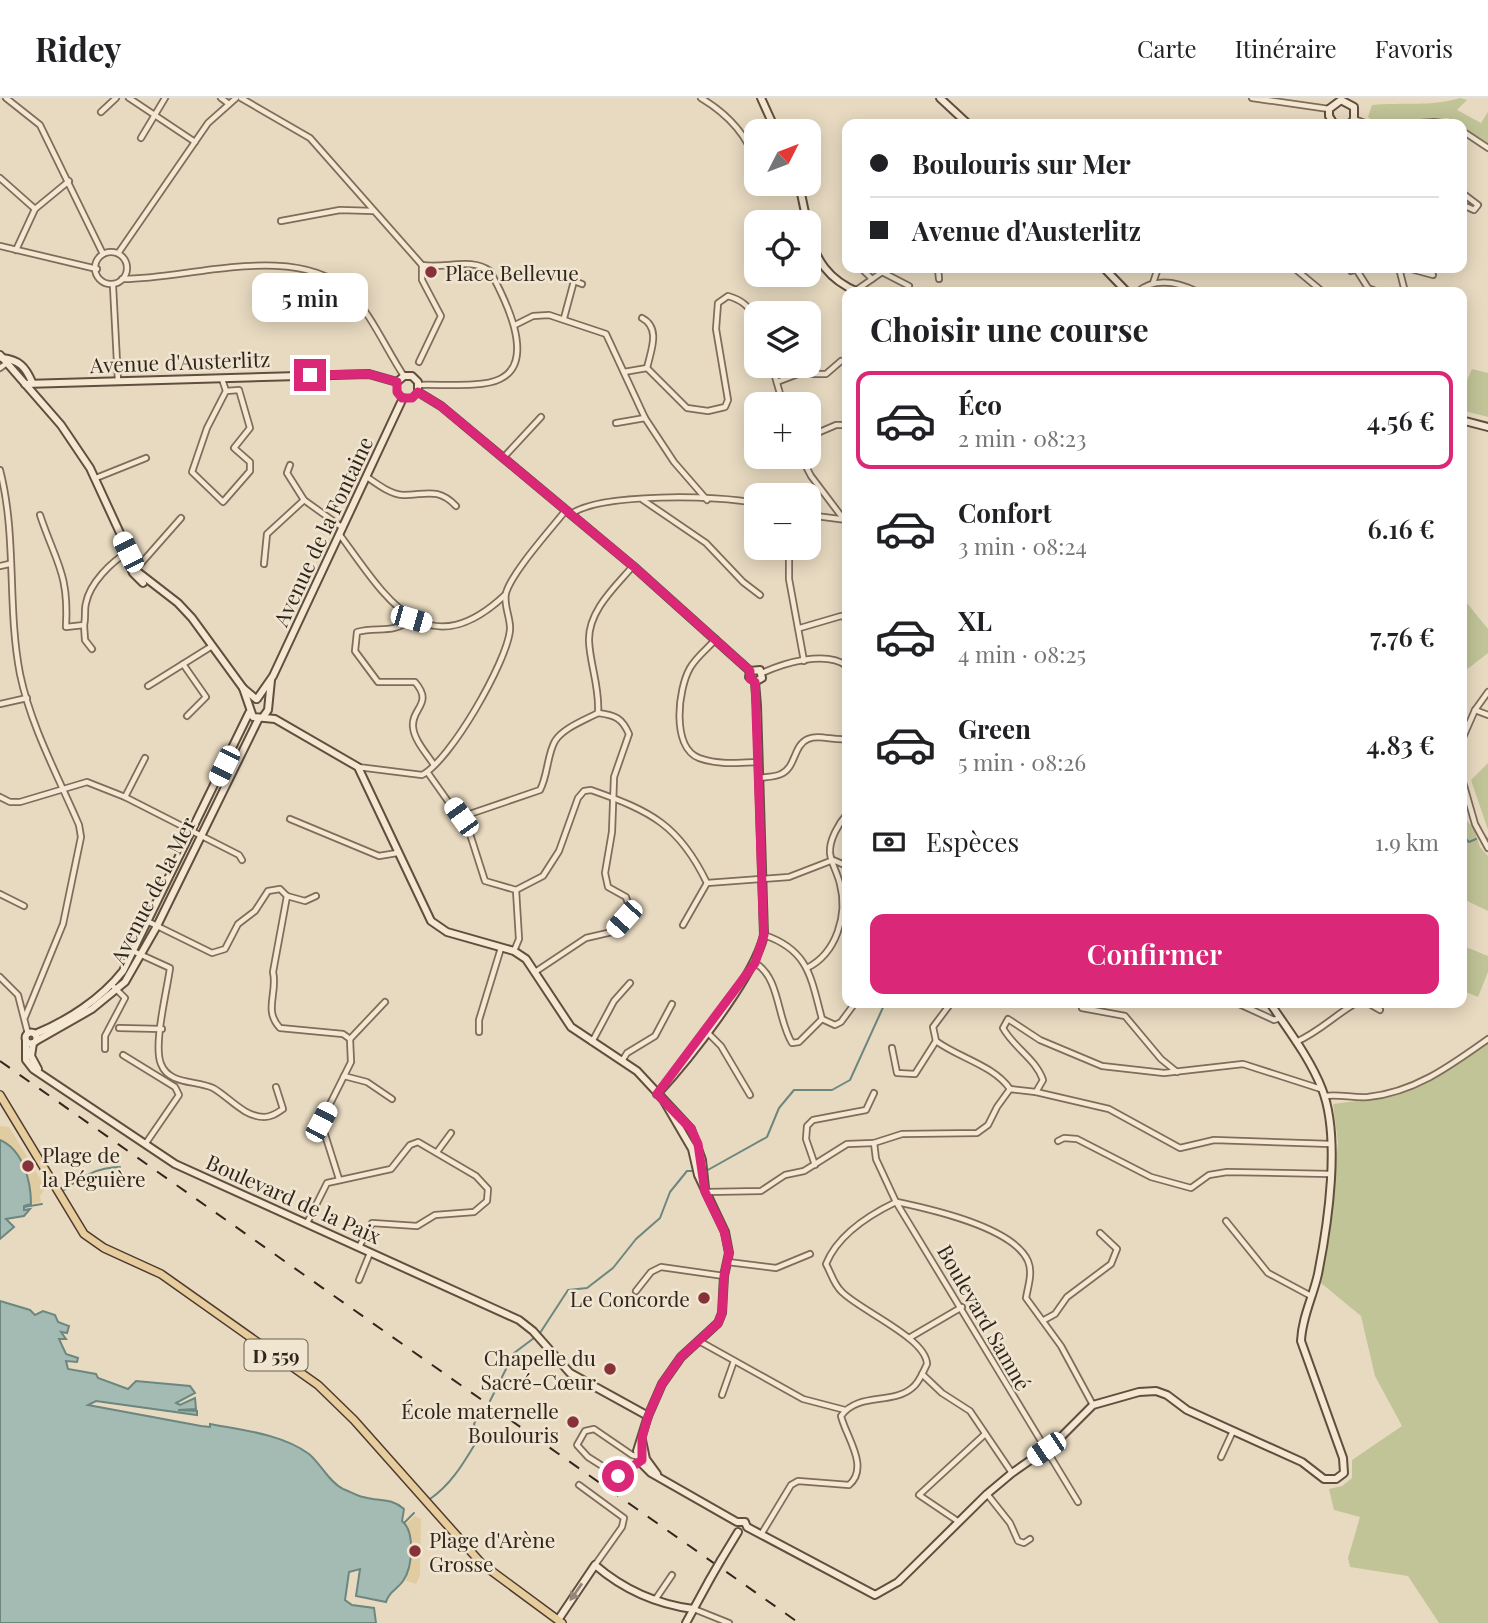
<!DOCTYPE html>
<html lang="fr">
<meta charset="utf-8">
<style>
body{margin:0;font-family:"Playfair Display",serif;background:#f2f2f2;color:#202124;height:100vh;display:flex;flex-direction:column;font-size:26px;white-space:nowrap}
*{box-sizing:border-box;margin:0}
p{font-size:23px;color:#757577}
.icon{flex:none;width:38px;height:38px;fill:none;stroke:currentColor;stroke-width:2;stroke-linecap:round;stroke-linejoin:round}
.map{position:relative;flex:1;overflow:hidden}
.side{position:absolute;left:842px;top:189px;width:625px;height:721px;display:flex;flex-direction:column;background:#fff;border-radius:14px;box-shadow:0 4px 18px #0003}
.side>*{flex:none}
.top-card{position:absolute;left:842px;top:21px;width:625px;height:154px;border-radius:14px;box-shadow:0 4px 18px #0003;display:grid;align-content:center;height:154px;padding:0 28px;background:#fff}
.needle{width:46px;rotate:48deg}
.buttons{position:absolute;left:744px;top:21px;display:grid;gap:14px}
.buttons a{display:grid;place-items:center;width:77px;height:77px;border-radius:14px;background:#fff;box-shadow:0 4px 18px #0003;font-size:35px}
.end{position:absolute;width:32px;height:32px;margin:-16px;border:9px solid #db2777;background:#fff;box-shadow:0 0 0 4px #fff}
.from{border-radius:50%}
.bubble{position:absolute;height:49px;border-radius:14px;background:#fff;box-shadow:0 4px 18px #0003;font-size:23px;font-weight:600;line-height:49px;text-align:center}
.car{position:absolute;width:21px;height:42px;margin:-21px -10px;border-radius:9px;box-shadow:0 0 5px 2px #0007;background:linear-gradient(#fff 24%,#345 0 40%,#fff 0 76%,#345 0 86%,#fff 0)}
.top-card b{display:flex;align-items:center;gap:24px;height:66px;font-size:26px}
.top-card b+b{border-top:2px solid #e0e0e0}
.top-card i{width:18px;height:18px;background:#202124}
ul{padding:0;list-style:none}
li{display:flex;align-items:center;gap:21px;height:98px;margin:0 14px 10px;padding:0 14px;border:4px solid transparent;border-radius:14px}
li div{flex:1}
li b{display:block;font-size:26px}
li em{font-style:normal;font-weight:600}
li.on{border-color:#db2777}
li>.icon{width:63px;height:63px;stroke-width:1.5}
h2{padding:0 28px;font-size:32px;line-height:84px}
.pay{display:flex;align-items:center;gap:18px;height:77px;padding:0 28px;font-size:26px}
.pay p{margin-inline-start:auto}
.button{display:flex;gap:14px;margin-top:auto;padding:14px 28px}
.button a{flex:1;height:80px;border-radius:14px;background:#db2777;color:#fff;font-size:28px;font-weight:600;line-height:80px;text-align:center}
header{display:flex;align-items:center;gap:42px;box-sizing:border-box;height:98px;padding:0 35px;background:#fff;border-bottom:2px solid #e0e0e0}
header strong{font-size:33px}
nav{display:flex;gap:38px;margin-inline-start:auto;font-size:24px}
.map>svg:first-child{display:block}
.green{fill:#c1c497}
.sand{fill:#e1cca1}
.water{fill:#a3bbb3;stroke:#6c877f;stroke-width:2}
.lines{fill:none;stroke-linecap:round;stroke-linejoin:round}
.stream{stroke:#6c877f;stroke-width:2}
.street-casing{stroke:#7f6c5b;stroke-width:8}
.secondary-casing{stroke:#614e3e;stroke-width:10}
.primary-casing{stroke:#4d3b2f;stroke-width:10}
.street{stroke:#f4e8d3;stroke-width:4.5}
.secondary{stroke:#f4e8d3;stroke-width:6}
.primary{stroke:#e7cc9d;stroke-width:7}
.rail{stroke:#31261d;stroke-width:2;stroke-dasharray:12 12;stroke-linecap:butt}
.secondary-bridge-casing{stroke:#614e3e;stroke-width:10;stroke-linecap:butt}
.secondary-bridge{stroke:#f4e8d3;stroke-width:6}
.oneway{fill:#928778}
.route{stroke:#db2777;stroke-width:9}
.poi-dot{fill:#873238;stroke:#f0e5d0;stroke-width:2.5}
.labels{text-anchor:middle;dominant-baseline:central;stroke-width:5;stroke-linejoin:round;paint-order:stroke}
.shield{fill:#f0e5d0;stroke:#6a5f53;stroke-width:2}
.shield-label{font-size:19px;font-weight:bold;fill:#31261d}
.poi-label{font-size:21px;fill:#31261d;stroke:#f0e5d0;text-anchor:start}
.street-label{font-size:21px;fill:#31261d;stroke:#f0e5d0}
</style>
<header>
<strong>Ridey</strong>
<nav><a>Carte</a><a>Itinéraire</a><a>Favoris</a></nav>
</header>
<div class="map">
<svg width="1488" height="1525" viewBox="0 0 1488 1525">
<rect width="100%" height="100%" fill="#e8dac1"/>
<g class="green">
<path d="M1460,0L1467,2L1457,12L1481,25L1488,14V46L1448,20L1375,25L1368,19L1372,7C1404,4 1430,9 1460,0Z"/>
<polygon points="1472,271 1488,275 1488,319 1461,312 1461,296"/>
<polygon points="1462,499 1488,531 1488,555 1461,576"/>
<polygon points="1488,665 1488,732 1471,682"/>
<polygon points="1461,716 1474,731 1480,749 1488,758 1488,813 1461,800"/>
<polygon points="1461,847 1488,858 1488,874 1478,899 1461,892"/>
<path d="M1488,944V1525H1439L1408,1478L1350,1469L1348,1460L1360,1419L1334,1412L1329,1391L1342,1388L1352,1380V1362L1402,1328L1375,1278L1361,1218L1321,1185L1338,1045L1333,1006C1407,997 1428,989 1488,944Z"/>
</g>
<g class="sand">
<path d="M0,1028L9,1029L46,1090L40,1098L41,1104L31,1106C31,1083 23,1052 0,1042Z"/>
<polygon points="415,1418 421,1421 420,1478 416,1486 404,1482 411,1450 406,1426"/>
</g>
<g class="water">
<path d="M0,1042C23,1052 31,1083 31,1106L24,1108V1112L30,1111L24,1118L6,1121L14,1129L0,1141Z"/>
<path d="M0,1203L30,1212L35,1217L43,1213L55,1217L58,1224L69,1228L67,1235L61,1234L66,1241H59L66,1256L78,1260L77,1264L66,1263L68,1271L96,1276L98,1280L128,1291L136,1283L190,1288L195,1295L176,1305L180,1307L195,1300L196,1311L178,1312L197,1313V1317L96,1303L88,1307L201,1328L210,1329V1326C242,1332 282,1336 309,1356C321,1366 329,1384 343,1391C349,1393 357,1398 363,1399C380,1404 390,1399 404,1411L402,1423C415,1433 413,1469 403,1483C397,1492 389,1493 386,1504L356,1498L360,1471L349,1474L345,1502L352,1507L374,1510L376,1525H0Z"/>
</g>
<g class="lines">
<g class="stream">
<polyline points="1461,736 1469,744 1476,741"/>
<polyline points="1484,737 1488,742"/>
<polyline points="706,1073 767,1039 779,1010 794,992 832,992 850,982 885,905"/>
<path d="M64,1092C82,1079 97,1069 120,1069"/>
<polyline points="24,1109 42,1106"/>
<polyline points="540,1235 568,1192 587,1190 613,1170 636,1141 660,1120 670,1094 687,1073 693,1073"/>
<polyline points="490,1303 514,1255 534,1240"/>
<path d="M430,1401C452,1386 464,1364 478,1341L474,1326L477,1320"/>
<polyline points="404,1425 414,1415"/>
</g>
<defs>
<g id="street">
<polyline points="6,0 40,27 103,156"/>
<polyline points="129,0 195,44"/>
<polyline points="221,0 229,6"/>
<path d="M241,0L310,40L422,167C445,171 471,159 490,173C503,197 538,263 500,281C483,290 439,286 419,287"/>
<path d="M701,0C726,15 747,36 756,65"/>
<polyline points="1252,0 1329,11"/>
<polyline points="101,14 116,0"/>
<polyline points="1354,21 1368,26"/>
<polyline points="1406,26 1434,24 1452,26"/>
<polyline points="1461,32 1488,50"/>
<polyline points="141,40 165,0"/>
<polyline points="0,80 35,111"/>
<polyline points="1461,94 1478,107 1474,112 1461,106"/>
<polyline points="281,123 340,112 373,113"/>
<polyline points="0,148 97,171"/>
<polyline points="16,152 35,111 69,83"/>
<polyline points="119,154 208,25 236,0"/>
<circle cx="111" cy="170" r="16"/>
<polyline points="861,170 872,181"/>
<polyline points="938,170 939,181"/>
<polyline points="1294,170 1323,194"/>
<polyline points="1399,170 1405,194"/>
<polyline points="1407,170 1433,177"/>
<polyline points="1351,173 1356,171 1368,190 1378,194"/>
<polyline points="882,174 909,188"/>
<polyline points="558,177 582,186"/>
<path d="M122,181C186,182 295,143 348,193C371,215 386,251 404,278"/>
<polyline points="1153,185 1158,170"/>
<polyline points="113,188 118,283"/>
<polyline points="855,193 888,170"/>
<path d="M1137,194C1155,179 1178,184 1198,194"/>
<polyline points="288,202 332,183"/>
<polyline points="564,220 574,183"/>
<path d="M642,220C661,230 651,252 647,270"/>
<polyline points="515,227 533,218 549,217 606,236 645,320 674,364 707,402"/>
<polyline points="419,264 441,218 422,182 422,167"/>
<polyline points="772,268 783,306"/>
<polyline points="0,270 7,265"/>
<path d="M624,274L647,270L687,310L708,313L725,309L728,302L716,231L718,205L728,198C742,202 748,208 756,220"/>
<polyline points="222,281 226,293 207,330 192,374 223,404 250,373 250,364 234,350 250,330 239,292 226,293"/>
<polyline points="777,284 798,276 826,276 841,263"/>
<polyline points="616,325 645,320"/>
<polyline points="808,339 836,327 847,327"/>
<polyline points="801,359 811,378 842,419"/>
<polyline points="503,360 541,319"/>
<polyline points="290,367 287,375 304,402 343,430"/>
<path d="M0,372C17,438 7,509 20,576C31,629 58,678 79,727L81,739L63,826L25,919"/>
<path d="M367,379C377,386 390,396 403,397C426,397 438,389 456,408"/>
<polyline points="96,380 146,360"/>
<polyline points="643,402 706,445 743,484 760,497"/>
<path d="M571,416C600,395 719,397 756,405"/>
<path d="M40,417C56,465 69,475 66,529L84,527C86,519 84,512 86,505C90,485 111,464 128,454"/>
<polyline points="808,417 847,422"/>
<path d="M340,437C386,500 426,571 505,497"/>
<polyline points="789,450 789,481 804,563"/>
<polyline points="264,466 267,436 304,402"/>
<polyline points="0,468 9,466"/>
<polyline points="137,470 181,420"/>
<path d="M411,521C393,537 377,528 357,534L355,553L378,584H415C434,606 411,610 413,629C414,642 427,656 434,667"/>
<polyline points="84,527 85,542 92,551"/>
<polyline points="800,530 841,518 847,520"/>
<path d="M716,541C708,550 696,559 690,570C678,591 671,649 699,660C718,667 739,665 759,664"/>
<polyline points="183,566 206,599 187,618"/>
<path d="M762,575C784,565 826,552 847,568"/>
<polyline points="148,588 212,548"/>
<polyline points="0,606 27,600"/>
<polyline points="1475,612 1488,617"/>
<polyline points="1461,644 1475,612 1488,594"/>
<path d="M358,669L422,677C450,663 507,564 510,532C511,520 503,507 506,495C512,474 551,431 566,412"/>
<polyline points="428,675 469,733 485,783 516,792 519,841 514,853"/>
<polyline points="1461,677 1475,726 1488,750"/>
<path d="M759,680C766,679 775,679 781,676C796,670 793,647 808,641C819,636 834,643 847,641"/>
<polyline points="0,699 10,704 20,704 87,684 125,699 239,757 242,762"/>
<polyline points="125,699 145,660"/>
<path d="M461,719L540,692C548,677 547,657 555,643C563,630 585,622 598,615C600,590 590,567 589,543C588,513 615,489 633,468"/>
<polyline points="290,721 379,758 397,755"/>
<path d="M516,792L543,778L559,753L578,700L584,693L591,692C651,713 679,727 707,785L789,779L833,762L847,768"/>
<polyline points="0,796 24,808"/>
<path d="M287,798L273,874C278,895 263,912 280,930L343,936L350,941L351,964L344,978"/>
<polyline points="287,798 305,803 316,798"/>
<polyline points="149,824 212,855 225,851 238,826 255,813 268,793 280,791 287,798"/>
<polyline points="683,827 707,785"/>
<path d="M764,837C809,852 811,880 822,921"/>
<path d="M135,854L170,870C167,893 153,947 161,966C169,987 196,982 213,990C229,999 244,1019 264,1019C272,1019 277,1015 283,1011L276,989"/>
<path d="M755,865C780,879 777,921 792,945L799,944L822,921L835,927L841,924L855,905"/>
<path d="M807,870C837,855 848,816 840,786C838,776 831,765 830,755C829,742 839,725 847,716"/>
<path d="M535,874L586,840L612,834L630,812L626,799L608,789L605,775L612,734L614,679L629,636C622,620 615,617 598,615"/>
<polyline points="0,879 18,897 28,936"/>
<path d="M951,905L933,929L936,943C959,960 993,967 1010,991"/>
<polyline points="1237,905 1274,922 1280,920"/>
<polyline points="1368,905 1380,912"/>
<polyline points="1082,910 1125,918 1161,961 1177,974"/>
<polyline points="119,930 162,931"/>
<polyline points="479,934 479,922 501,850"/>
<polyline points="707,934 721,948 750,997"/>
<polyline points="350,941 385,904"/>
<polyline points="592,944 614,903 630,885"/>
<path d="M1296,944C1319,934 1335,917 1356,905"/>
<polyline points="892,950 897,975 915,976 936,943"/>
<polyline points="105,951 105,938 125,900 111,886"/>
<polyline points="123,957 175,989 179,997 146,1045"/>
<polyline points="622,963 627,955 655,938 672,906"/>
<polyline points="1036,994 1109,1011 1180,1050 1214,1042 1331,1046"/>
<path d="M1325,998C1339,996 1353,1000 1368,999C1415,994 1450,968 1488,941"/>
<polyline points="1058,1043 1064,1040 1077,1041 1151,1079 1191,1090 1209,1077 1227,1074 1330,1076"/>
<polyline points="437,1054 451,1035"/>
<polyline points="815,1067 806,1041 807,1028 813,1022 866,1012 874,995"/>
<polyline points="339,1081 321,1024 344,978 367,984 392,1001"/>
<polyline points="706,1094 761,1093 785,1077 804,1073 847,1046 874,1045"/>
<path d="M897,1104C930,1111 1013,1129 1028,1163C1033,1175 1028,1188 1026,1200L1061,1248L1093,1307"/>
<polyline points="1226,1123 1268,1175 1311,1198"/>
<polyline points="307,1125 327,1085 391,1071 410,1047 418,1044 476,1078 488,1091 487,1103 474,1114 435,1117 417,1128 372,1125 359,1149"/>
<polyline points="728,1164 776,1170 810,1156"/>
<polyline points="359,1182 370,1155"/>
<polyline points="636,1193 651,1174 661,1169 724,1178"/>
<polyline points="1044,1222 1055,1216 1067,1199 1111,1166 1117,1151 1100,1135"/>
<polyline points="909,1240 962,1209"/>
<polyline points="699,1243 803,1301 845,1312"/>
<polyline points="922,1276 942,1295 970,1313 1012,1375"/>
<polyline points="722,1297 734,1263"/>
<polyline points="1221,1359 1233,1333"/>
<polyline points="640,1364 618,1378 588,1359 577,1347 585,1333 594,1331 632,1357 646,1361"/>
<polyline points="579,1387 624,1420 622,1429 595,1467"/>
<polyline points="987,1396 1010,1425 1018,1443 1024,1445 1030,1441"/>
<path d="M1078,1404L896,1104L876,1061L874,1045L902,1036L977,1035L988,1027L997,1009L1010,991L1036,994L1043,982C1036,961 1013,949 1003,930L1008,921L1040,942L1102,968L1164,975L1243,966L1321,991"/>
<polyline points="959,1424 919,1397 984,1337"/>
<path d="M762,1435L791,1387L798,1383L849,1387C870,1369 846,1339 841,1318C858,1294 892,1307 912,1290C919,1285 923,1274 927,1266C926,1240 861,1213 842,1194C834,1187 831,1175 826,1166C838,1136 869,1117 896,1104"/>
<polyline points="655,1502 672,1477"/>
<polyline points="694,1511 729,1525"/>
</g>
<g id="secondary">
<polyline points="761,0 776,33"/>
<polyline points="940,0 968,26"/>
<polyline points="1334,26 1329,18 1329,11 1341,2 1354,9 1354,21 1350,26"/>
<polyline points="799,86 807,124"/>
<path d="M808,132C815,162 829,182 858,194"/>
<polyline points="1104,170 1127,194"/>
<polyline points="0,257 61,327 90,370 138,474 178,505 192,520 243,590 256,601"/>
<path d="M2,260C19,262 25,268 32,284"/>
<polyline points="397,284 404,278 412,278 418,284 418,294"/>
<polyline points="25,286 369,276 397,284"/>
<polyline points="418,294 441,308 633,468 750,573 760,572 762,580 755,584"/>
<polyline points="1461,322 1488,329"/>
<polyline points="126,459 133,475 143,485"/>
<polyline points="243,590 253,619 275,621 358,669 431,823 447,834 514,853 526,861 571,929 637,973 691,1031 702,1062 705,1090"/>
<polyline points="257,601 273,578 403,300"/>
<polyline points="263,619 268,612 271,582"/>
<circle cx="31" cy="940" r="5.5"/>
<path d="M35,936C67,923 101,901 123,873L249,615"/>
<polyline points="26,943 26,962 33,971 175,1066 519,1222 533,1233 570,1275 648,1318"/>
<polyline points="36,943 92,911 125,884 157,828 259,620"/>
<polyline points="33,945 31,958 38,971"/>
<path d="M657,996C688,963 755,878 764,837L757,608L755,584L749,579L750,573"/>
<path d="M664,1003L692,1051L698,1077L725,1134L729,1155L724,1178L722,1215L718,1225L681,1259L662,1286L648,1318L637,1353L640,1364L651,1375L737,1424H745L747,1429L875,1497L898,1484L987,1396L1012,1375L1055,1345L1093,1307L1139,1294L1156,1293L1167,1297L1187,1312L1302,1364L1324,1381H1336L1344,1375L1343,1360L1301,1243C1302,1219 1313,1199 1318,1176C1328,1126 1341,1039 1322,991C1310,960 1288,932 1270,905"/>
<polyline points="642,1342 646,1361 657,1376"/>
<polyline points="721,1462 738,1434"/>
<path d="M558,1522L595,1467C624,1492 656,1506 693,1511"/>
<polyline points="686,1525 710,1481"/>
</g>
<polyline id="primary" points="0,997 84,1136 104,1150 161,1176 318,1287 354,1322 482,1466 562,1525"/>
</defs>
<use href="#street" class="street-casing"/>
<use href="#secondary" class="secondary-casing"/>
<use href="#primary" class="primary-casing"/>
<use href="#street" class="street"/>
<use href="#secondary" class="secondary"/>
<use href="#primary" class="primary"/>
<polyline class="rail" points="0,963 799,1525"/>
<defs>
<polyline id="secondary-bridge" points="710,1481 721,1462"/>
</defs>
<use href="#secondary-bridge" class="secondary-bridge-casing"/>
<use href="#secondary-bridge" class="secondary-bridge"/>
</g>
<defs><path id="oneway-solid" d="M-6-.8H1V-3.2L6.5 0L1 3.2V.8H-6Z" transform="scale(1.75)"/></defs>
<use class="oneway" href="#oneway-solid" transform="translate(576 1494) rotate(125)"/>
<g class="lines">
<polyline class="route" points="310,277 369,276 397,284 397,294 402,300 412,300 418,294 441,308 633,468 750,573 750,581 755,584 763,816 764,837 755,865 657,996 691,1031 698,1046 705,1094 724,1133 729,1155 724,1178 722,1215 718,1225 681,1259 662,1286 648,1318 642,1340 642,1362 618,1378"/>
</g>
<g class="poi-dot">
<circle cx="431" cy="174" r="7"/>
<circle cx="28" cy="1068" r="7"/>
<circle cx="704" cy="1200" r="7"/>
<circle cx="610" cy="1271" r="7"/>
<circle cx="573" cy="1324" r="7"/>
<circle cx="415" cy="1453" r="7"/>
</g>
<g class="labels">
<rect class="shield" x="244.5" y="1241.5" width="63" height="31" rx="5"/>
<g class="shield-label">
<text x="276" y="1257">D 559</text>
</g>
<g class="poi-label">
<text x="445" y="174">Place Bellevue</text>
<text x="42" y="1056">Plage de<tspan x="42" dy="24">la Péguière</tspan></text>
<text x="690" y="1200" text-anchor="end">Le Concorde</text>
<text x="596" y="1259" text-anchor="end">Chapelle du<tspan x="596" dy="24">Sacré-Cœur</tspan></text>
<text x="559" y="1312" text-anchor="end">École maternelle<tspan x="559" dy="24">Boulouris</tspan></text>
<text x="429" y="1441">Plage d'Arène<tspan x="429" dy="24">Grosse</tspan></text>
</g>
<g class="street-label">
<text transform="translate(180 263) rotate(-2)">Avenue d'Austerlitz</text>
<text transform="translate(322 433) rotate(-65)">Avenue de la Fontaine</text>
<text transform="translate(152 792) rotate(-63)">Avenue de la Mer</text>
<text transform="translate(294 1100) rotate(24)">Boulevard de la Paix</text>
<text transform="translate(985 1219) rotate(60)">Boulevard Samné</text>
</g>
</g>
</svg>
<div class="buttons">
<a><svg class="needle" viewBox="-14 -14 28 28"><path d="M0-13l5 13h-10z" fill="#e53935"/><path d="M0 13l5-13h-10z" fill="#757577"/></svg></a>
<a><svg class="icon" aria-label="locate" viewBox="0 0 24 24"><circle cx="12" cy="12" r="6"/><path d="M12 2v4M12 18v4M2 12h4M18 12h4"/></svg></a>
<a><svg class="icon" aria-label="layers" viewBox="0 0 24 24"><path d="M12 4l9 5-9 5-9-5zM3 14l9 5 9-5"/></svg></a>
<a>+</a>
<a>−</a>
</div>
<i class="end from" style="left:618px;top:1378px"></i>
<i class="end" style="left:310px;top:277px"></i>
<div class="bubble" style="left:252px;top:175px;width:116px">5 min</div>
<i class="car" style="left:128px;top:454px;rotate:334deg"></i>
<i class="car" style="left:411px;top:521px;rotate:106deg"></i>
<i class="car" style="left:224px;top:668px;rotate:206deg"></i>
<i class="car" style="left:461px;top:719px;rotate:324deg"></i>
<i class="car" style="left:624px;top:821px;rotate:222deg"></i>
<i class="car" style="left:321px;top:1024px;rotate:28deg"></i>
<i class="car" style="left:1046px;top:1351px;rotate:236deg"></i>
<div class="top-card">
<b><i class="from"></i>Boulouris sur Mer</b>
<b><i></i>Avenue d'Austerlitz</b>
</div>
<section class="side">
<h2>Choisir une course</h2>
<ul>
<li class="on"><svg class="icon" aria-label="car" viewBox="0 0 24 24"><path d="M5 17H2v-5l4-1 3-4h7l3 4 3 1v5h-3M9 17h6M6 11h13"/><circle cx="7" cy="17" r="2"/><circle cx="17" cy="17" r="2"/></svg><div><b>Éco</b><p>2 min · 08:23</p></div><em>4.56 €</em></li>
<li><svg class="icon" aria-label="car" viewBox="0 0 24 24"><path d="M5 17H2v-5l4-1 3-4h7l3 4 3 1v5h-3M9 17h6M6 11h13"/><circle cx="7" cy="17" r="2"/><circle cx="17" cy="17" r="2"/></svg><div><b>Confort</b><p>3 min · 08:24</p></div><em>6.16 €</em></li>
<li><svg class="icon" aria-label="car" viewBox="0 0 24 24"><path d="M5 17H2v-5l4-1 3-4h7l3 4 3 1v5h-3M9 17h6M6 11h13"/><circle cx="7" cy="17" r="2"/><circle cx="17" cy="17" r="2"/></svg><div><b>XL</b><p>4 min · 08:25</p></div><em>7.76 €</em></li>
<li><svg class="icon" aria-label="car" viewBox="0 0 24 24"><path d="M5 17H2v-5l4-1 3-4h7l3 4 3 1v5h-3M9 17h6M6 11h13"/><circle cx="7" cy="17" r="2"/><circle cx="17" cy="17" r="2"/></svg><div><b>Green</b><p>5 min · 08:26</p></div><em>4.83 €</em></li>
</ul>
<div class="pay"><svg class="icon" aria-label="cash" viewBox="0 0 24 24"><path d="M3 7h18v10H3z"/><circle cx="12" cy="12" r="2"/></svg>Espèces<p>1.9 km</p></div>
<div class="button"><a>Confirmer</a></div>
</section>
</div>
